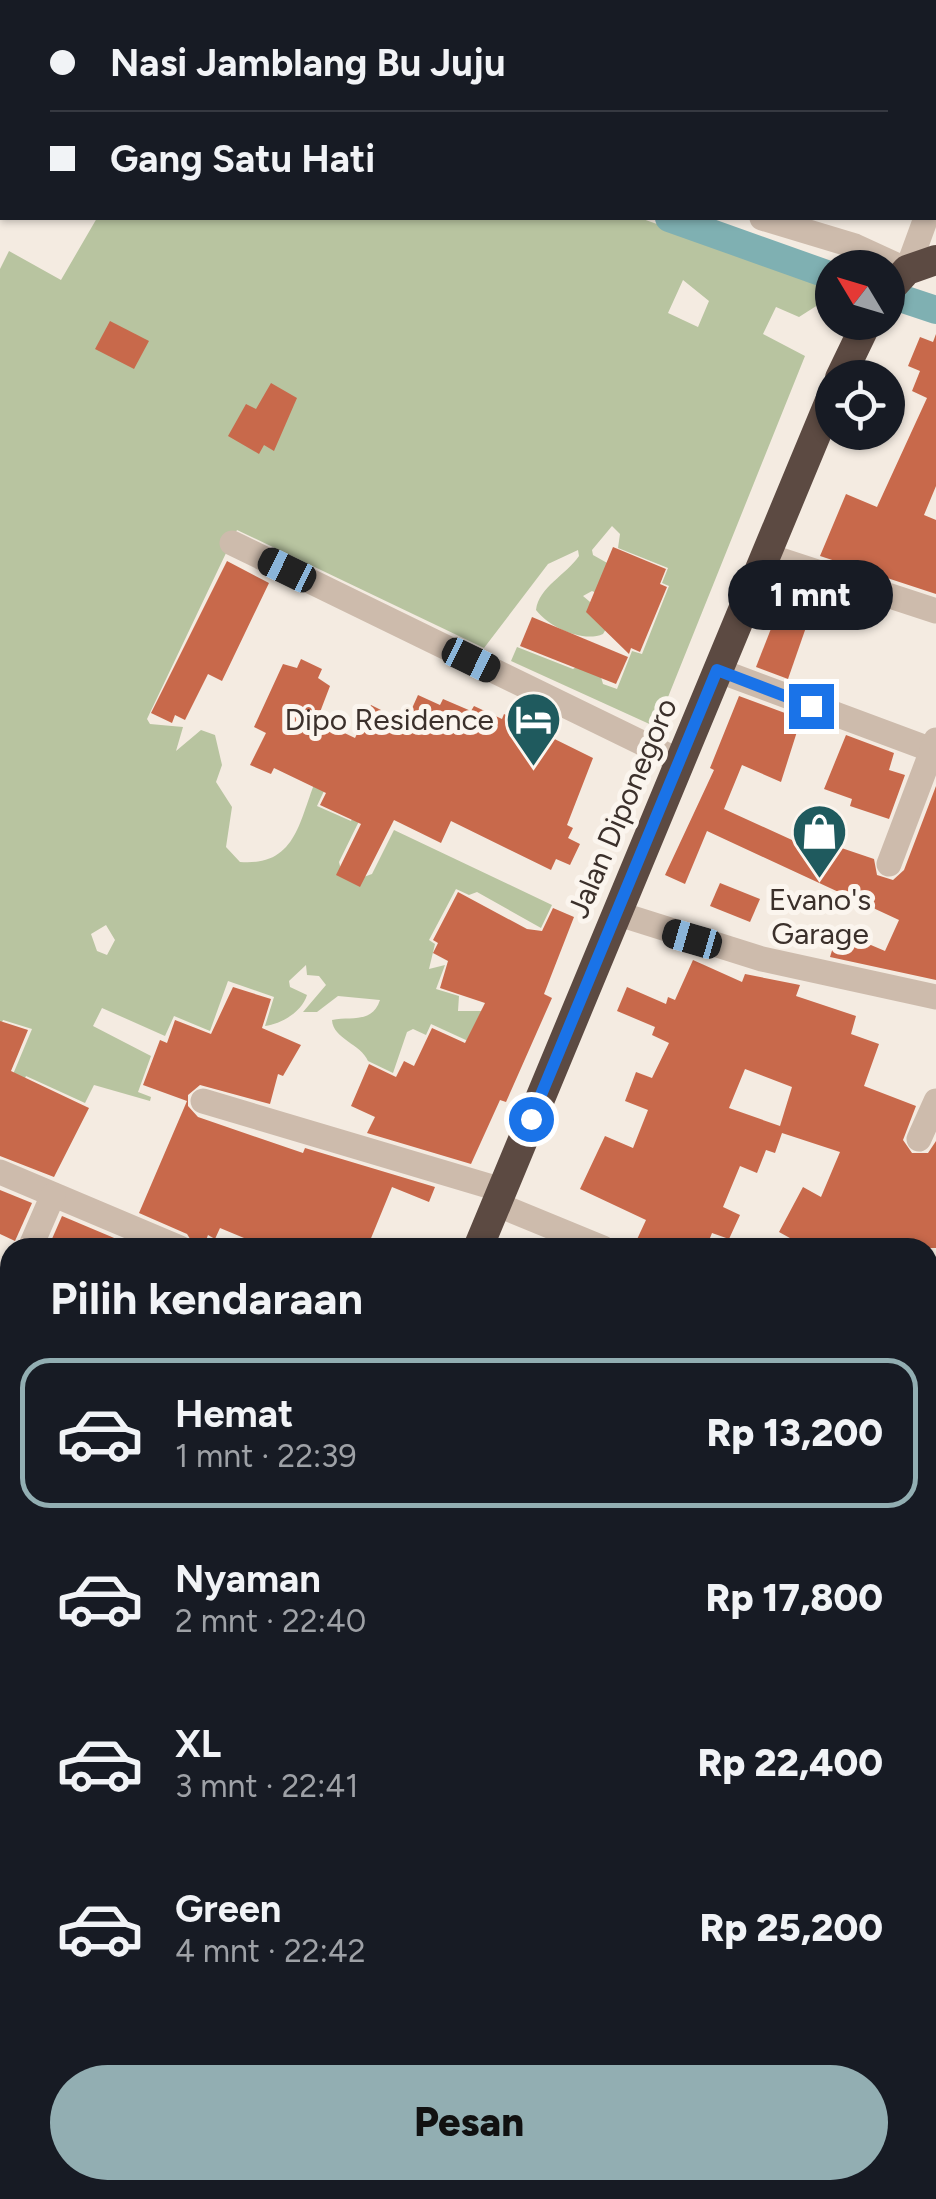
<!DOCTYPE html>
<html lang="id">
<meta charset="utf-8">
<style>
body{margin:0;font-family:Figtree,sans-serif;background:#20242c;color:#f1f3f6;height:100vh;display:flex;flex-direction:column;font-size:38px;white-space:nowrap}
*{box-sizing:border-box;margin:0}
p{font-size:32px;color:#9ea1a6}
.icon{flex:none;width:55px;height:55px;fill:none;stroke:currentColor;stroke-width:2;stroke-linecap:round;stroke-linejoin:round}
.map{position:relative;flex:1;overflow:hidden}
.panel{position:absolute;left:0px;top:1238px;width:938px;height:962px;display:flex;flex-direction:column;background:#171b24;border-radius:30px 30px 0 0;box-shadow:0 2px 8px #0004}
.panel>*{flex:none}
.banner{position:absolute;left:0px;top:0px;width:938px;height:220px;box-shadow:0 2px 8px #0004;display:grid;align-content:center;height:220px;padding:0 50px;background:#171b24}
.needle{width:65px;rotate:308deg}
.tools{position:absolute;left:815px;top:250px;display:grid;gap:20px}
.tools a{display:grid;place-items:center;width:90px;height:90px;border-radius:50%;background:#171b24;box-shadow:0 2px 8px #0004;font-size:50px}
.end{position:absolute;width:45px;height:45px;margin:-22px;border:12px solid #1a73e8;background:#fff;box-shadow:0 0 0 5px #fff}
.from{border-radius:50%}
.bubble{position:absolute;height:70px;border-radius:35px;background:#171b24;box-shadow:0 2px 8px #0004;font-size:32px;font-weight:800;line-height:70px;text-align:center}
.car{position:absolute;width:30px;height:60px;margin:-30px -15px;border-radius:12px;box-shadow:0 0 8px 2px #0007;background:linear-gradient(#222 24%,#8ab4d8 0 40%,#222 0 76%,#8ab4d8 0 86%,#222 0)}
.banner b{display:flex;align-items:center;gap:35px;height:95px;font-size:38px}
.banner b+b{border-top:2px solid #363941}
.banner i{width:25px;height:25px;background:#f1f3f6}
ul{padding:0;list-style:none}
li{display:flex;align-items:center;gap:30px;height:150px;margin:0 20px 15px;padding:0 30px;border:5px solid transparent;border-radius:30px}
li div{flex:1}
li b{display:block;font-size:38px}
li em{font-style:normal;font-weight:800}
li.active{border-color:#92aeb2}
li>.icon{width:90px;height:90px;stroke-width:1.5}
h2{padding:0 50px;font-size:45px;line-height:120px}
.button{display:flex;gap:20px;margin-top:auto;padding:20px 50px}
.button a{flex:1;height:115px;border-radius:60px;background:#92aeb2;color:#111;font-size:40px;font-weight:800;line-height:115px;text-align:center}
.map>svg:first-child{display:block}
.green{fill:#b8c4a0;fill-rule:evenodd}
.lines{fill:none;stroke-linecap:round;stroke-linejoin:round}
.canal{stroke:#7fb0b2;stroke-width:28}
.building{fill:#c8694b;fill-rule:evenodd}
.minor-tunnel{stroke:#cfc6bd;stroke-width:25;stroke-dasharray:25 12;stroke-linecap:butt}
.minor{stroke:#cdbbac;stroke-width:25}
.highway{stroke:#5c4a42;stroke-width:30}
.route{stroke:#1a73e8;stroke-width:12}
.labels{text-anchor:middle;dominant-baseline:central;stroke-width:10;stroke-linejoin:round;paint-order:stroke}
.poi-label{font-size:30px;fill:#3b302b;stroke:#fbf5ee;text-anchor:end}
.street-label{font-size:30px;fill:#3b302b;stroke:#fbf5ee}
</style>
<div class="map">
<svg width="936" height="2199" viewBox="0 0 936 2199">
<rect width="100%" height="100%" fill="#f4ebe1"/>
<g class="green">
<polygon points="487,0 870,0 487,2"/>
<path d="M97,218H640L832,286V296L799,317L776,307L763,334L805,356L656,727L511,661L517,647L573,669L581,664L599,670L603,684L617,689L632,651L642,654L669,586L662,583L668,568L618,548L620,534L612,526L592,550L593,555L609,564L603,596L592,591L583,596L596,607L606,629L603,634C583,643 549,627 536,610C539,587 566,575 579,556L578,550L548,564L484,648L237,530L147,719L150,724L183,727L176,751L201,730L215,735L222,765L216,782L232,807L226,847L240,862C301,867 299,813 320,771L331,776L317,806L351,821L381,755L390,758L339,862L342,874L355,880L372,874L394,830L552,905L541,928L477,892L469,895L456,889L429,940L435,944L429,969L445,965L436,989L459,996L458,1011H488L492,1052L431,1024L426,1035L413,1029L407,1032L393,1073L368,1061C361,1044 333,1039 332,1020C351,1016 372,1024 380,1000L338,996L317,1012H303L326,985L319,976L307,975L306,965L289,981L290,987L307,995C302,1012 281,1024 265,1026L274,997L228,981L210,1031L174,1016L165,1036L102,1008L93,1026L151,1056L138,1092L151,1097L150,1101L94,1085L85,1103L26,1076L17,1095L6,1091L32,1029L3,1020L0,1026V269L9,251L61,280ZM683,280L709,301L698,327L668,313ZM106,925L115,940L107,955L97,951L91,934Z"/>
<path d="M10,1910V1967C0,1951 0,1925 10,1910Z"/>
</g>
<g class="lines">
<g class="canal">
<polyline points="54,0 61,2"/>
<polyline points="669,218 832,276"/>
<polyline points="888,294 936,310"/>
</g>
</g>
<g class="building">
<polygon points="110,321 149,341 134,369 95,349"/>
<polygon points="936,334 936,486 924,515 936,520 936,594 820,556 846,494 877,507 927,398 912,391 920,371 908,366 920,337 933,342"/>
<polygon points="271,383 297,398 274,451 264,445 259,454 228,436 246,404 256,409"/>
<polygon points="613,547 666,569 660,584 667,587 640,652 631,648 629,654 586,612"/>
<polygon points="227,561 269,583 222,681 208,674 185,720 175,715 172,723 151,713"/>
<polygon points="790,580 819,590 788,679 756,667"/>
<polygon points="532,617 628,657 616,684 520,646"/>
<polygon points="301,659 322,669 318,678 330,686 317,720 355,738 371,705 401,720 405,713 409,715 418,695 440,705 443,699 471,711 474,706 502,719 504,714 593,758 567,825 573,828 568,838 580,844 570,865 556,859 551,870 451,821 441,843 394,820 360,887 336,875 361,824 320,805 326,793 274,768 271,774 250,765 266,733 254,727 283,664 297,668"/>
<polygon points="739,696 801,719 781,782 742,765 724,809 803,845 806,836 874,859 877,875 893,880 904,870 936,786 936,980 830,957 838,931 885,951 899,920 707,831 685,884 665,875 714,770 710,768"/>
<polygon points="846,735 894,753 889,770 905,775 889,819 850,806 852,799 824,789"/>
<polygon points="720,883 760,899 750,922 710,906"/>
<polygon points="458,892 527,929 542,931 553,908 574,917 544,994 552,998 506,1102 500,1100 471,1164 367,1133 375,1117 351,1106 369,1064 396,1077 404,1061 414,1066 432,1028 465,1043 485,1003 440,988 448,961 433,953 438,943 433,940"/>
<path d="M693,960L742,982L745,974L800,985L796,996L856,1016L851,1034L879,1044L864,1086L916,1106L903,1140L912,1153H928L936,1141V1248H808L779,1232L803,1187L821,1197L840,1152L782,1133L775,1153L766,1150L757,1173L740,1166L723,1207L740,1215L729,1239L712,1233L706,1248H633L646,1220L580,1189L605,1136L633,1148L648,1110L625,1101L636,1072L652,1078L669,1043L652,1035L655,1027L617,1011L627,987L666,1004L668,997L675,1000ZM745,1069L792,1087L780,1126L729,1108Z"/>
<polygon points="233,987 271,999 262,1028 301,1045 283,1076 278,1074 270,1104 200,1085 188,1095 188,1106 198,1117 303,1153 305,1148 435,1187 429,1202 392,1187 367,1248 268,1248 220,1228 215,1239 208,1235 203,1248 196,1248 187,1234 139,1213 187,1101 143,1085 160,1040 167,1043 175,1020 211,1034"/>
<polygon points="0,1021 28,1030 11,1071 89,1108 54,1177 0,1156"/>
<polygon points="0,1190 32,1203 15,1241 0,1234"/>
<polygon points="62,1216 126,1243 137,1248 48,1248"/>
</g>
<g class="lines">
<polyline class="minor-tunnel" points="928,1915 936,1903"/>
<g class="minor">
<polyline points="116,0 124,2"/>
<polyline points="300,0 302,2"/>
<polyline points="935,193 936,190"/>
<polyline points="762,218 855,246 907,270 926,218"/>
<polyline points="232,543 679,761"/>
<polyline points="765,555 936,611"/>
<polyline points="717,670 932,750"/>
<polyline points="889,864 936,740"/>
<polyline points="616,913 762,959 936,997"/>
<polyline points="203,1101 502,1190"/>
<polyline points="919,1139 936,1101"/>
<polyline points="0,1172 180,1248"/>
<polyline points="496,1204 603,1248"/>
<polyline points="30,1248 53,1195"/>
<polyline points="0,1315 10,1292"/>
<polyline points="0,1385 10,1364"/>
<polyline points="928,1456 936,1440"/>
<polyline points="0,1627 10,1633"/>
<polyline points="928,1661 936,1647"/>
<polyline points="0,1728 10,1714"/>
<polyline points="928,1730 936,1733"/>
<polyline points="0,2108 10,2113"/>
<polyline points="864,2190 866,2199"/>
</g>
<g class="highway">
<polyline points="888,291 907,270 936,260"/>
<polyline points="840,378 867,322"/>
<polyline points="478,1248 832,396"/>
<polyline points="70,2199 78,2190"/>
</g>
</g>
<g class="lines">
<polyline class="route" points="531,1119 717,670 811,706"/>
</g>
<defs>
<symbol id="hotel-pin" viewBox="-11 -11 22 30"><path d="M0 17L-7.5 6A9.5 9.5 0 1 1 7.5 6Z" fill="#1f5a5e" stroke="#fbf5ee"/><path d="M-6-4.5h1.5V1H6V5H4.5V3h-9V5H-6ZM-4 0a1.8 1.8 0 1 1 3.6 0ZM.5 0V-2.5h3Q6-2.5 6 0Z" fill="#fff"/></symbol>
<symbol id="shop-pin" viewBox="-11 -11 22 30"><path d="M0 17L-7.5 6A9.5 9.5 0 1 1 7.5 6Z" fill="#1f5a5e" stroke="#fbf5ee"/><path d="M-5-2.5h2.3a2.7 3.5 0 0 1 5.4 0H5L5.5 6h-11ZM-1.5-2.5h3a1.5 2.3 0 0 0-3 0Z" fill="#fff"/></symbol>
</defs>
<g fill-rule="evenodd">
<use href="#hotel-pin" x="502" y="688" width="63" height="86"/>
<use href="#shop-pin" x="788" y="800" width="63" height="86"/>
</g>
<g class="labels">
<g class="poi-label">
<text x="494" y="719">Dipo Residence</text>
<text x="820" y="899" text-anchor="middle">Evano's<tspan x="820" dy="34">Garage</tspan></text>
</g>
<g class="street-label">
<text transform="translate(622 808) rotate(-67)">Jalan Diponegoro</text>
</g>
</g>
</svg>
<div class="tools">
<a><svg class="needle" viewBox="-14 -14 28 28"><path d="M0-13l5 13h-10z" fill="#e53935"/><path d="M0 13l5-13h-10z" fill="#9ea1a6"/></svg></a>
<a><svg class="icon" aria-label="locate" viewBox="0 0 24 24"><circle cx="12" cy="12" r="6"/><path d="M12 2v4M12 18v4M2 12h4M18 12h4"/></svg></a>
</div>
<i class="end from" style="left:531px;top:1119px"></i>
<i class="end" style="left:811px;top:706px"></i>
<div class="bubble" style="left:728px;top:560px;width:165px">1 mnt</div>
<i class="car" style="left:287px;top:570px;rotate:296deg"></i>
<i class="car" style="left:471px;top:660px;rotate:116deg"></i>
<i class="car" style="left:692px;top:939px;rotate:286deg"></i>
<div class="banner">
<b><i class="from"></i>Nasi Jamblang Bu Juju</b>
<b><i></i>Gang Satu Hati</b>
</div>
<section class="panel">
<h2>Pilih kendaraan</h2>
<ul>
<li class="active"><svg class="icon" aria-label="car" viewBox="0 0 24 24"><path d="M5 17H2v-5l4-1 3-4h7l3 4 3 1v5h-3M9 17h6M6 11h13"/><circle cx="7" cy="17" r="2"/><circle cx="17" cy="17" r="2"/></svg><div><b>Hemat</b><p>1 mnt · 22:39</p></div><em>Rp 13,200</em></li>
<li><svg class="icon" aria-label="car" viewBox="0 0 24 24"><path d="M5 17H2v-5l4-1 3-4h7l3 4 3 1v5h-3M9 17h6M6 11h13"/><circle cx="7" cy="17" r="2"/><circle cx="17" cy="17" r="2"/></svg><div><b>Nyaman</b><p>2 mnt · 22:40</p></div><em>Rp 17,800</em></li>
<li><svg class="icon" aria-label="car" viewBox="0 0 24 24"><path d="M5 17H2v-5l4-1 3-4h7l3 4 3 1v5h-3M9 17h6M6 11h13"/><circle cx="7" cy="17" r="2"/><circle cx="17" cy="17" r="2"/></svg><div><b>XL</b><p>3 mnt · 22:41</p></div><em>Rp 22,400</em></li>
<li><svg class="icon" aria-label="car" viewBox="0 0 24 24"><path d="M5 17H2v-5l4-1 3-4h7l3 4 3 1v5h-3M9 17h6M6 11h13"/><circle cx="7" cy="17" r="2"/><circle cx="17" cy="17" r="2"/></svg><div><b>Green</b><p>4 mnt · 22:42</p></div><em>Rp 25,200</em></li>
</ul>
<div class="button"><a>Pesan</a></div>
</section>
</div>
